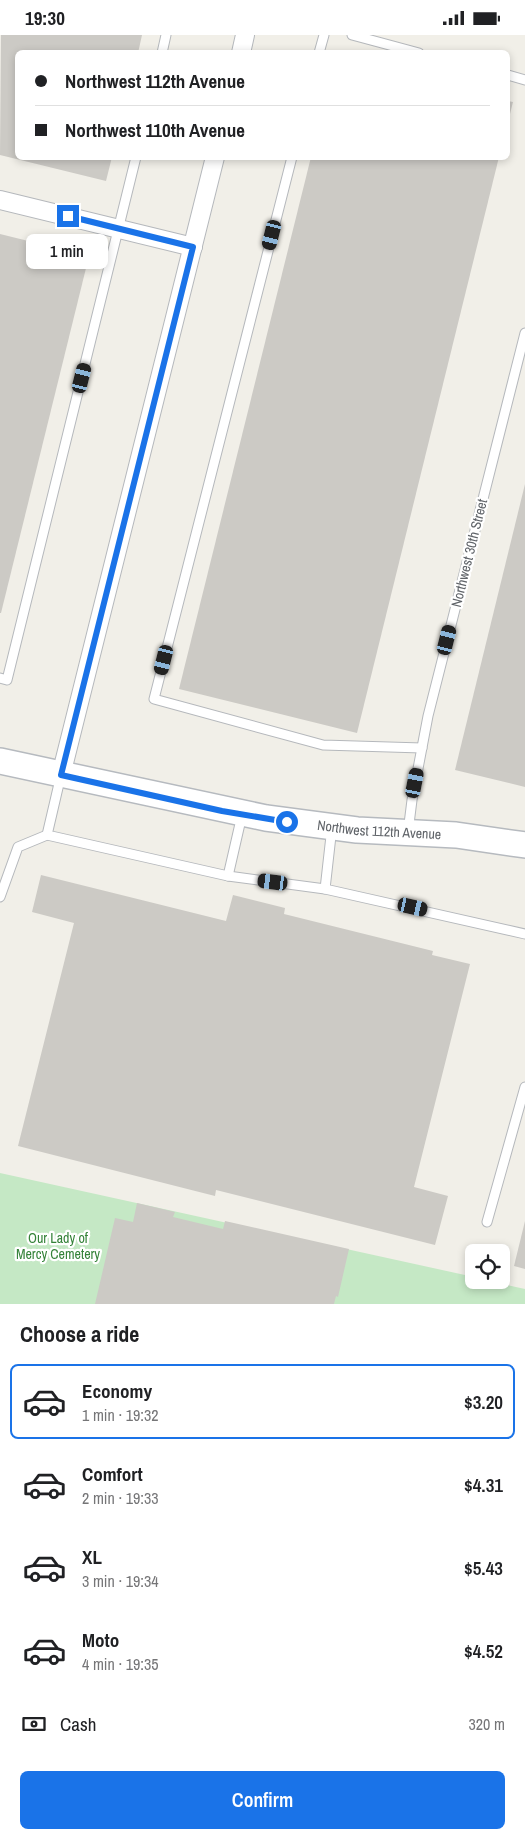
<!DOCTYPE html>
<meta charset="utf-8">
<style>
body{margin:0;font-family:"Archivo Narrow",sans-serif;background:#f6f6f6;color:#202124;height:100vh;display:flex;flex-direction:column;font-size:19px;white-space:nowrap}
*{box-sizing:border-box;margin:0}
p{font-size:16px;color:#757577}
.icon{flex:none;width:28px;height:28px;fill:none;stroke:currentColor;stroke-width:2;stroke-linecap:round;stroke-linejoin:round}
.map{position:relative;height:1269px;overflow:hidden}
.sheet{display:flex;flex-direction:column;background:#fff;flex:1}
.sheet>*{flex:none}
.banner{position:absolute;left:15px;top:15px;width:495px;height:110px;border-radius:8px;box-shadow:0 2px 8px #0003;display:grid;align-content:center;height:110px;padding:0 20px;background:#fff}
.buttons{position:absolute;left:465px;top:1209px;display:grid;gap:10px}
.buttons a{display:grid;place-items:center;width:45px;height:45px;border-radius:8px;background:#fff;box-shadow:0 2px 8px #0003;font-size:25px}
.end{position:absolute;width:22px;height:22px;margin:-11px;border:6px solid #1a73e8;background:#fff;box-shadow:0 0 0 2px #fff}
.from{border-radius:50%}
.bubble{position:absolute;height:35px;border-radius:8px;background:#fff;box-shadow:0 2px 8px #0003;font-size:16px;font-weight:600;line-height:35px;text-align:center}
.car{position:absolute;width:15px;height:30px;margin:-15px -8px;border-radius:6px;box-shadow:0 0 4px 1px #0007;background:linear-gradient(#222 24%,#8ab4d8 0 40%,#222 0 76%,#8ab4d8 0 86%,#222 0)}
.banner b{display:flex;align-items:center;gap:18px;height:48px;font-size:19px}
.banner b+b{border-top:1px solid #e0e0e0}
.banner i{width:12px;height:12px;background:#202124}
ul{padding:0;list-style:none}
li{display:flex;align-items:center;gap:15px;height:75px;margin:0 10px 8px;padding:0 10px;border:2px solid transparent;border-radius:8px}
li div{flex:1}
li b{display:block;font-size:19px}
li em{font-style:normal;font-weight:600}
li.active{border-color:#1a73e8}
li>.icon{width:45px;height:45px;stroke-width:1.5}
h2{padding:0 20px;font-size:22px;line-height:60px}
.pay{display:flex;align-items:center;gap:12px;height:55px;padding:0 20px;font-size:19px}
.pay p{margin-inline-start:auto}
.button{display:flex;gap:10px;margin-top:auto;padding:10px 20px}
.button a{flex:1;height:58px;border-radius:8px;background:#1a73e8;color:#fff;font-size:20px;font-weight:600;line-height:58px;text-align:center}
.status{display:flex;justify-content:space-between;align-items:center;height:35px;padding:0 25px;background:#fff;direction:ltr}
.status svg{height:14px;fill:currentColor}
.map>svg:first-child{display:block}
.green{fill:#c5e8c5}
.building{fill:#cccac5}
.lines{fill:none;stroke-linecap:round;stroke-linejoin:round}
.lane-casing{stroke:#b5b8bc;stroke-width:11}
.street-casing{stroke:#b5b8bc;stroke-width:20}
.secondary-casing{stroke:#b6babf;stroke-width:28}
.lane{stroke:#fff;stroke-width:9}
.street{stroke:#fff;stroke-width:18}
.secondary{stroke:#fff;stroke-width:25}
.route{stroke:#1a73e8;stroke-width:6}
.labels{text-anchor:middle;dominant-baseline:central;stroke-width:4.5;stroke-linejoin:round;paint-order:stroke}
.street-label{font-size:14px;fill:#5f6368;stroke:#fff}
.park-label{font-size:14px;fill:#348238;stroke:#fff}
</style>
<div class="status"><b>19:30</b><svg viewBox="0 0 49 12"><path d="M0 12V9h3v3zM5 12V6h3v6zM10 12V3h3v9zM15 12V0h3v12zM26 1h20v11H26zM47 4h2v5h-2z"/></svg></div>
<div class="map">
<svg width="525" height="1269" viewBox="0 0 525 1269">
<rect width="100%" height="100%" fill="#f1efe8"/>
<polygon class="green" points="0,1138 474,1242 474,1245 485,1245 525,1254 525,1269 0,1269"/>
<g class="building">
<polygon points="1,0 142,0 138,18 18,18 18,122 112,122 106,146 0,120"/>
<polygon points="508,66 513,67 508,87"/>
<polygon points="311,122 499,122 357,698 179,654"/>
<polygon points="0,199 89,221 1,578 0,578"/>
<polygon points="525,449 525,752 455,735"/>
<polygon points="41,840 226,886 233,860 285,873 284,879 433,916 432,920 470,929 414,1152 448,1161 435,1210 216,1155 215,1161 18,1111 74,888 32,877"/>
<polygon points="137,1168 175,1177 173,1182 223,1194 225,1186 349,1214 338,1262 336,1261 334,1269 95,1269 115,1183 133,1187"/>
<polygon points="525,1186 525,1234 514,1231"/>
</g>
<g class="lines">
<defs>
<g id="lane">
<polyline points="352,0 419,18"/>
<polyline points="162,18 166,0"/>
<polyline points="319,18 324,0"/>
<polyline points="508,40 525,45"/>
<polyline points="292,122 154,664 323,710 422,713"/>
<polyline points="0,643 7,645 136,122"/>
<polyline points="61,740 47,800 228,841 325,854"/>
<polyline points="332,792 325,854 525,899"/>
<polyline points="408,797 412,765 428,681 525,298"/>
<polyline points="228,841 242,780"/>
<polyline points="0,862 18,812 47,800"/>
<polyline points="487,1187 525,1052"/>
</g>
<g id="street">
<polyline points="241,18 245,0"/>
<polyline points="0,165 193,212"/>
<polyline points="61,740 215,122"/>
</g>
<g id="secondary">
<path id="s1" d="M0,726L266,783L357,795L456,800L525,810"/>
</g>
</defs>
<use href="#lane" class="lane-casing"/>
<use href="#street" class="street-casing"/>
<use href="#secondary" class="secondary-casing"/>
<use href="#lane" class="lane"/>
<use href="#street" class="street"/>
<use href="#secondary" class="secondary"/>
</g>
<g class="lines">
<polyline class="route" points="68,181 193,212 61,740 222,776 287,787"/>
</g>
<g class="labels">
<g class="street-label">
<text transform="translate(469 518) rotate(-76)">Northwest 30th Street</text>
<text stroke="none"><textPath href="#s1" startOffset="386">Northwest 112th Avenue</textPath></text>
</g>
<g class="park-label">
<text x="58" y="1203">Our Lady of<tspan x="58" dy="16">Mercy Cemetery</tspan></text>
</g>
</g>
</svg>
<div class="buttons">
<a><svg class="icon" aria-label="locate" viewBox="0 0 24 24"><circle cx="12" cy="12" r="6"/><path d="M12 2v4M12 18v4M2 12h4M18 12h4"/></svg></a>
</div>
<i class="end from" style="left:287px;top:787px"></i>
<i class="end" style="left:68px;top:181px"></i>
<div class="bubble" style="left:26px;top:199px;width:82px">1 min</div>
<i class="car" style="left:272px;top:200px;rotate:194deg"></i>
<i class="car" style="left:82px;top:343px;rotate:14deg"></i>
<i class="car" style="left:447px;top:605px;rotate:14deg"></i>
<i class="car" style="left:164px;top:625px;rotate:194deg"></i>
<i class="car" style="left:415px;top:748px;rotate:11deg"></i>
<i class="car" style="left:273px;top:847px;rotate:277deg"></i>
<i class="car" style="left:413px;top:872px;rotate:103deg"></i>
<div class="banner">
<b><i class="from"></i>Northwest 112th Avenue</b>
<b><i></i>Northwest 110th Avenue</b>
</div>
</div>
<section class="sheet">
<h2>Choose a ride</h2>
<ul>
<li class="active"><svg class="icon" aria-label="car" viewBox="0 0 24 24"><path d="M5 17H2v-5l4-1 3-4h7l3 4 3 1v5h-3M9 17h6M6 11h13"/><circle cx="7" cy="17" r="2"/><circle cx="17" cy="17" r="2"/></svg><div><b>Economy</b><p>1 min · 19:32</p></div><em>$3.20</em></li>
<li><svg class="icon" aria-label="car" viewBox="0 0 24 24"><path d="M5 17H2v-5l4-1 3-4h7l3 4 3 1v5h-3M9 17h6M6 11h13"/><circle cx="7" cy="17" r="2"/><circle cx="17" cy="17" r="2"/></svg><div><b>Comfort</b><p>2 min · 19:33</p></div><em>$4.31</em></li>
<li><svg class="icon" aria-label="car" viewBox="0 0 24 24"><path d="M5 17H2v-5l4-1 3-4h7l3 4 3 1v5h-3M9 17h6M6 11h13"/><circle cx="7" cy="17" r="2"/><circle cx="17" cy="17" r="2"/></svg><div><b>XL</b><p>3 min · 19:34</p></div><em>$5.43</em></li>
<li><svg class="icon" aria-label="car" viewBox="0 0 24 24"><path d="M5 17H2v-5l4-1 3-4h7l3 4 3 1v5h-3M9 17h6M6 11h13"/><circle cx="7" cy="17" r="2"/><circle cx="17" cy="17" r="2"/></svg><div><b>Moto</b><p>4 min · 19:35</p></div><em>$4.52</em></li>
</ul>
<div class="pay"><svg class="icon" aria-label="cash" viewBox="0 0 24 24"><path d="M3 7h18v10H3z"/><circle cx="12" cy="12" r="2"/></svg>Cash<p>320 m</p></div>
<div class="button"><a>Confirm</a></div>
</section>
